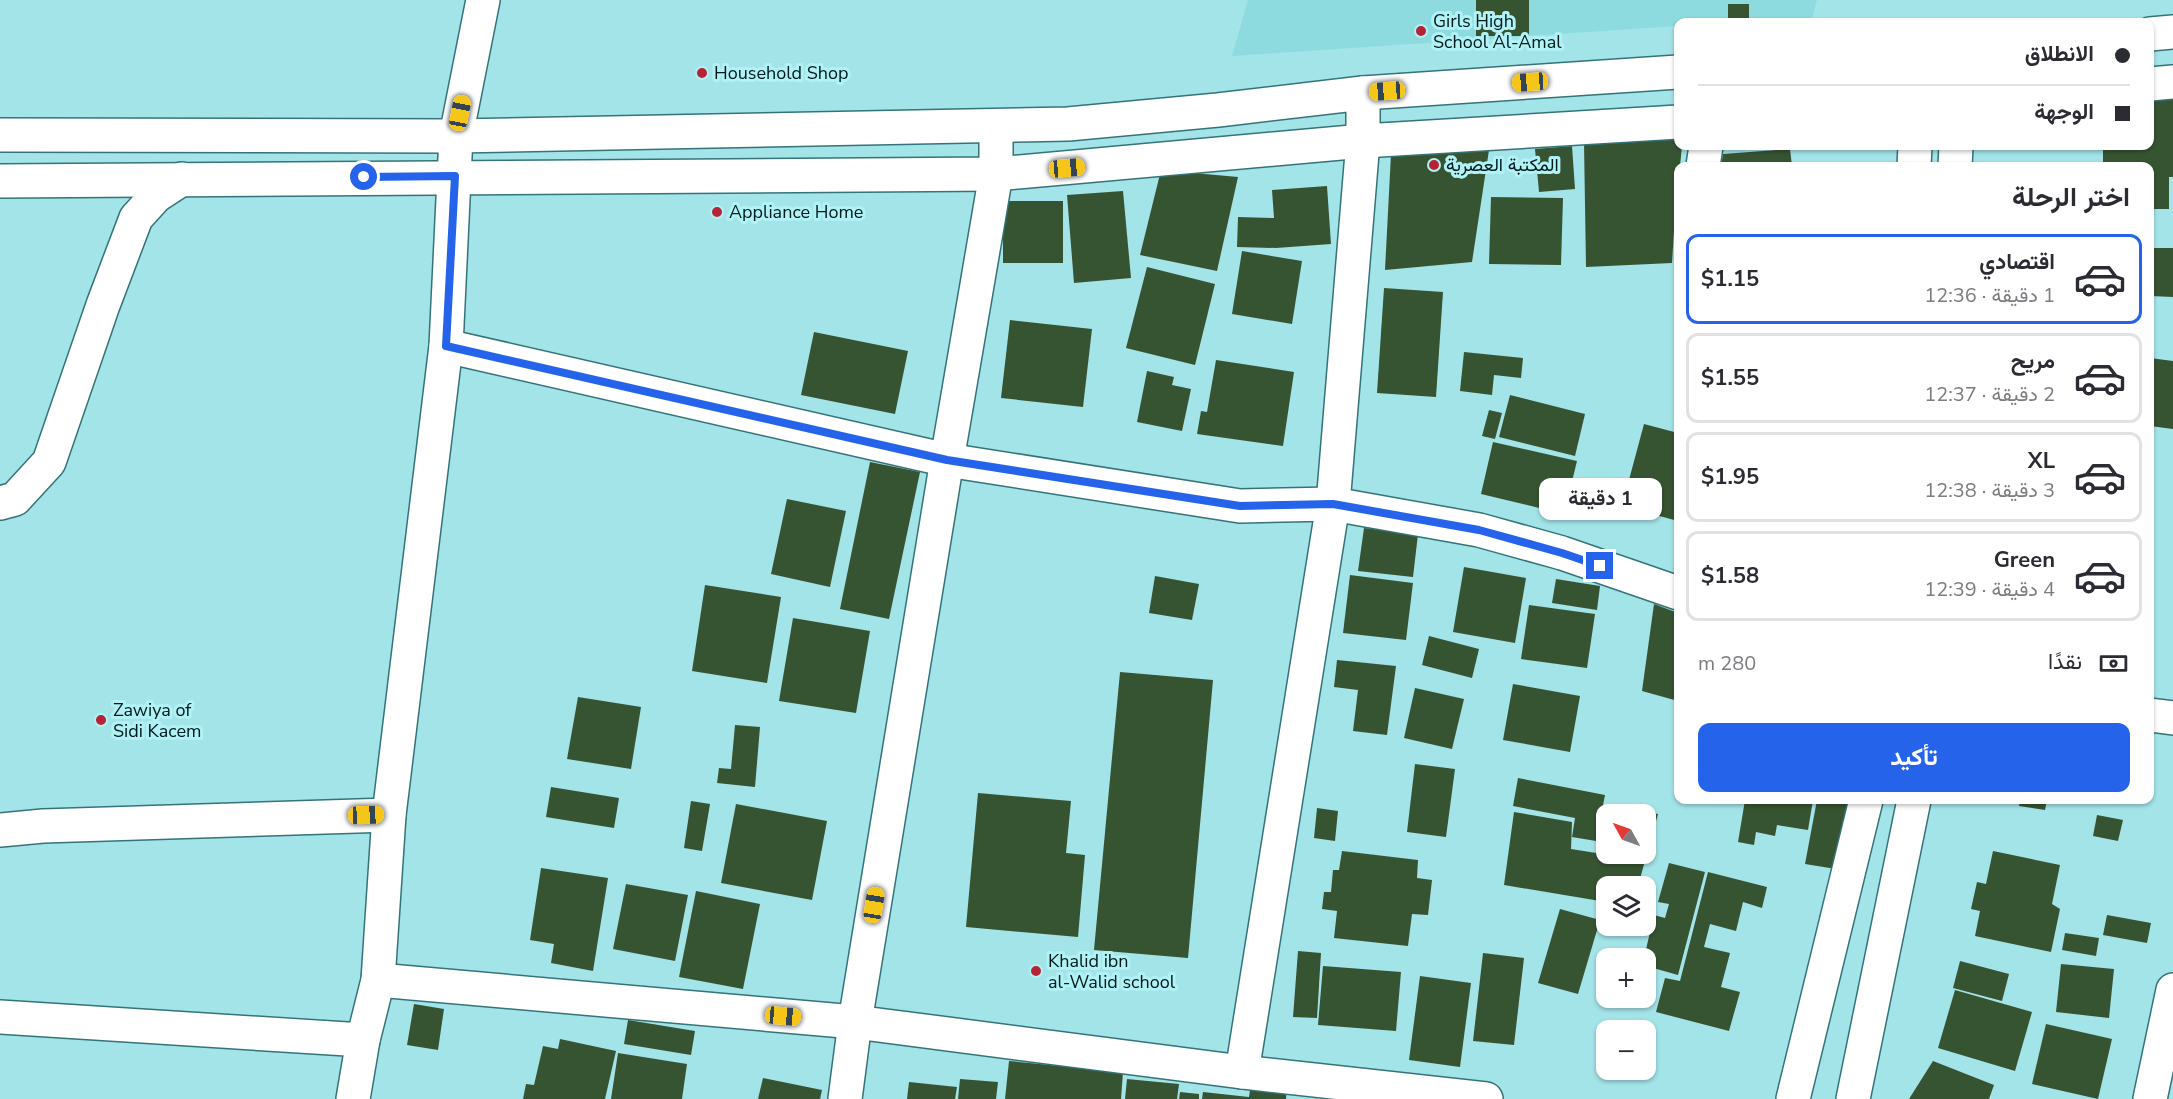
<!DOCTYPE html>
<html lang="ar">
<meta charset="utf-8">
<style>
body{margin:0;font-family:"Nunito Sans",Vazirmatn,sans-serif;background:#f2f2f3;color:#2b2b33;direction:rtl;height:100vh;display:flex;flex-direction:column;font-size:22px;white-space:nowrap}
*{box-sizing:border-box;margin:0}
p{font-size:20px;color:#7c7c81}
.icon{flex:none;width:33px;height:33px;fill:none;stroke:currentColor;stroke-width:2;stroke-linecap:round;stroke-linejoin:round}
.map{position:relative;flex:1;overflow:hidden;direction:ltr}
.sheet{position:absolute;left:1674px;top:162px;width:480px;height:642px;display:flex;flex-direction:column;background:#fff;border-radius:12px;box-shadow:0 2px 4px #0004;direction:rtl}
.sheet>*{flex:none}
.hud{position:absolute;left:1674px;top:18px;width:480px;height:132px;border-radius:12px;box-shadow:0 2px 4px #0004;direction:rtl;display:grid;align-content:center;height:132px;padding:0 24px;background:#fff}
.needle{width:39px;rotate:310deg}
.fabs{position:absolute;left:1596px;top:804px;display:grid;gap:12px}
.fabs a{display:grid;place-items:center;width:60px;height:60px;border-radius:12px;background:#fff;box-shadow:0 2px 4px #0004;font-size:30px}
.end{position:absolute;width:27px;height:27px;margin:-14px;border:8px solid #2563eb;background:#fff;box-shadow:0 0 0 3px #fff}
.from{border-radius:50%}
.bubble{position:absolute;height:42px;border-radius:12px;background:#fff;box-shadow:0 2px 4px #0004;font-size:20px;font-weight:700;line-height:42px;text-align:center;direction:rtl}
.car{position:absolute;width:18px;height:36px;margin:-18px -9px;border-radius:8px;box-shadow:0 0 4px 2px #0007;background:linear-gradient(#f5c518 24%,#345 0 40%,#f5c518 0 76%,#345 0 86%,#f5c518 0)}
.hud b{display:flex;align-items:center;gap:21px;height:57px;font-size:22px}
.hud b+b{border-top:2px solid #e1e1e2}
.hud i{width:15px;height:15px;background:#2b2b33}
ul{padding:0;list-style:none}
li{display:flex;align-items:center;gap:18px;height:90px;margin:0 12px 9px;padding:0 12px;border:3px solid #e1e1e2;border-radius:12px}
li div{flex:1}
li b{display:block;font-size:22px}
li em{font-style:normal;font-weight:700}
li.selected{border-color:#2563eb}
li>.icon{width:54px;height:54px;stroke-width:1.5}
h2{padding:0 24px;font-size:27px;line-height:72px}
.pay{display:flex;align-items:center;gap:15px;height:66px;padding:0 24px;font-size:22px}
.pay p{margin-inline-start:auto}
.action{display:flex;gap:12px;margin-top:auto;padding:12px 24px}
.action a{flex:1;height:69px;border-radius:12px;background:#2563eb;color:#fff;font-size:24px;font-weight:700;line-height:69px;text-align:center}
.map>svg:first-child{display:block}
.built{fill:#8ddadf}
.building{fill:#375432}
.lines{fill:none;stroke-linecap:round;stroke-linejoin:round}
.minor-casing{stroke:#347478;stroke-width:36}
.major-casing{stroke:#347478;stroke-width:36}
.minor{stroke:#fff;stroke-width:33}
.major{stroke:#fff;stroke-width:33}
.route{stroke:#2563eb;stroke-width:8}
.poi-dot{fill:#b52334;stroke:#b0f2f6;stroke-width:2}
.labels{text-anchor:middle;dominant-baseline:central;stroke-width:6;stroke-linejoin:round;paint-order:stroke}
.poi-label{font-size:18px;fill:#00191b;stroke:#b0f2f6;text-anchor:start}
</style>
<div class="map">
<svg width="2173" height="1099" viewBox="0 0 2173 1099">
<rect width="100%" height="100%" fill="#a3e4e9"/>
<polygon class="built" points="1248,0 1817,0 1812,18 1678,22 1678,26 1232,56"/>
<g class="building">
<rect x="1476" y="0" width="53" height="36"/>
<rect x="1728" y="4" width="21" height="17"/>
<polygon points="2150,92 2173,92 2173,177 2169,177 2169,209 2150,209 2150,166 2103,166 2103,146 2150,146"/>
<polygon points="1678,132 1678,146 1682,146 1680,166 1678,166 1672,263 1586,267 1584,142"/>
<polygon points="1572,146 1575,189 1539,192 1535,149"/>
<polygon points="1790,149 1792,166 1721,166 1723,154"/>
<polygon points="1489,150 1472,262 1385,270 1391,154"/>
<polygon points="1161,170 1238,177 1217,271 1140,255"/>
<polygon points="1327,186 1331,244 1276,248 1237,247 1238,217 1274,218 1272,190"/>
<polygon points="1123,191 1131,278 1074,283 1067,195"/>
<polygon points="1491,197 1563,198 1561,265 1489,264"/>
<rect x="1003" y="201" width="60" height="62"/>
<polygon points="2150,248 2173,248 2173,297 2150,296"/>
<polygon points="1242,251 1302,261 1292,324 1232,314"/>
<polygon points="1147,267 1215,284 1195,365 1126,348"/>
<polygon points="1384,288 1443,292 1436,397 1377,393"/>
<polygon points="1010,320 1092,329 1083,407 1001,398"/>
<polygon points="814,332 908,351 895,414 801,395"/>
<polygon points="1464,352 1523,358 1521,378 1494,375 1492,395 1460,391"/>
<polygon points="2150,358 2173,361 2173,429 2150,426"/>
<polygon points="1216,360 1294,372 1283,446 1197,434 1201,411 1207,412"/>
<polygon points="1147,371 1174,377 1172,385 1191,389 1182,431 1137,422"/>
<polygon points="1510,395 1585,414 1575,456 1499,437"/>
<polygon points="1489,410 1502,413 1495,439 1482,436"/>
<polygon points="1644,424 1678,433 1678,521 1622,506"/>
<polygon points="1493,442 1577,461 1564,514 1481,494"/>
<polygon points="870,462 920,472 889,619 840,609"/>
<polygon points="1602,485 1621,489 1615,518 1596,514"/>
<polygon points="787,499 846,511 830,587 771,574"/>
<polygon points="1364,528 1418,534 1413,577 1358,571"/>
<polygon points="1464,567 1526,578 1515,643 1453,632"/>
<polygon points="1350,575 1413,583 1406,640 1343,633"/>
<polygon points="1155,576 1199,584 1192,620 1149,613"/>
<polygon points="1556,579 1600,586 1597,610 1552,603"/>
<polygon points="705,585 781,597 767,683 692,671"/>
<polygon points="1654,604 1678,613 1678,701 1642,691"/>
<polygon points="1529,605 1595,614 1587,668 1521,659"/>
<polygon points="793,618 870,631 856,713 779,701"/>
<polygon points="1429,636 1479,649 1472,678 1422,665"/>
<polygon points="1337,660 1396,666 1387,735 1353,731 1358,690 1334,687"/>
<polygon points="1120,672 1213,680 1188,958 1094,950"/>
<polygon points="1513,684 1580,696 1570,752 1503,740"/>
<polygon points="1415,688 1464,699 1452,749 1404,738"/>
<polygon points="578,697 641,707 631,769 567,759"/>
<polygon points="735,725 760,727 755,787 717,783 719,768 731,769"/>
<polygon points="1415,764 1455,769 1446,837 1407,832"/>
<polygon points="1518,778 1605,795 1596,841 1572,837 1575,818 1513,806"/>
<polygon points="551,787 619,798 614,828 546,817"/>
<polygon points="978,793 1071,801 1066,853 1085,855 1078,937 966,927"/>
<polygon points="1745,800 1813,800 1808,830 1777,825 1775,836 1756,832 1754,845 1738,842"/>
<polygon points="1817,800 1848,800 1836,869 1805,864"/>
<polygon points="2020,800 2047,800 2045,810 2019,806"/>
<polygon points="691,801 710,804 702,851 684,848"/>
<polygon points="736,804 827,821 812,900 721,883"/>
<polygon points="1617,807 1658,814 1638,886 1606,886 1606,902 1504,885 1514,812 1572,822 1571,849 1609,855 1609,854 1646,854 1646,814 1615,814"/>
<polygon points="1317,808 1338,811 1335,841 1314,838"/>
<polygon points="2097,815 2123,820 2118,841 2093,836"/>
<polygon points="1342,851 1418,860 1417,878 1432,880 1428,915 1412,914 1408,946 1334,938 1337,911 1322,909 1324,892 1331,892 1333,870 1339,870"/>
<polygon points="1993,851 2060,865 2052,904 2060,909 2051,952 1975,936 1980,911 1971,909 1977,882 1986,884"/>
<polygon points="1669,863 1705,872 1678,975 1646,966 1646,958 1644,958 1654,915 1665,918 1669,904 1658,902"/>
<polygon points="541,868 608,878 593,971 551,963 554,944 530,940"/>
<polygon points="1708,872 1767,887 1762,908 1743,902 1736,931 1710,924 1704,947 1730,953 1721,987 1740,992 1729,1031 1656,1012 1665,978 1680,981"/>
<polygon points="626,884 688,895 675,961 613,949"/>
<polygon points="696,891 760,904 743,989 679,977"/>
<polygon points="1560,909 1600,920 1578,994 1538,983"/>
<polygon points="2107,915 2151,923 2147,943 2103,935"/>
<polygon points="2065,933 2099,938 2096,956 2062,950"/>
<polygon points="1298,951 1321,953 1317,1018 1293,1017"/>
<polygon points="1483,953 1524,958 1514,1045 1473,1041"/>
<polygon points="1960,961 2009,974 2002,1001 1953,988"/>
<polygon points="2061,964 2114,969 2109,1018 2056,1012"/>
<polygon points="1323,966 1401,972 1396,1031 1318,1025"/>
<polygon points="1420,976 1471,983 1460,1067 1409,1060"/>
<polygon points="1955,990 2032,1012 2015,1071 1938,1048"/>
<polygon points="414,1004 444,1009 438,1050 407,1045"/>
<polygon points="628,1020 695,1031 691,1055 624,1044"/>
<polygon points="2046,1024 2112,1039 2098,1099 2032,1084"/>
<polygon points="560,1039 616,1051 605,1099 523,1099 526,1084 534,1085 543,1046 558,1049"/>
<polygon points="618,1053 687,1064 682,1099 611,1099"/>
<polygon points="1009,1061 1123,1072 1121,1099 1005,1099"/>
<polygon points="1933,1061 1994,1085 1989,1099 1909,1099"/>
<polygon points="763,1078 822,1090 820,1099 758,1099"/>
<polygon points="960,1079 998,1082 996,1099 958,1099"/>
<polygon points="1127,1079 1179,1084 1177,1099 1125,1099"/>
<polygon points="909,1082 957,1087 955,1099 907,1099"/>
<polygon points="1251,1083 1287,1087 1286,1099 1202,1099 1203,1092 1249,1097"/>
<polygon points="1180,1092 1199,1094 1199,1099 1179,1099"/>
</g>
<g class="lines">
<defs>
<g id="minor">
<polyline points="1703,166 1706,146"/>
<polyline points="1914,166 1915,146"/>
<polyline points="1955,166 1956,146"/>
<polyline points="446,346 947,460 1240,506 1333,504 1479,530 1562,553 1678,593"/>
<polyline points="0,503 15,499 49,462 103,305 136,218 156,196 182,179"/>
<polyline points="2150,715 2173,718"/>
<polyline points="0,830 43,826 389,815"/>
<polyline points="378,980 855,1022 1242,1072 1486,1099"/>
<polyline points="0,1017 363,1040"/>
<polyline points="1242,1072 1333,504 1363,141 1363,93"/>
<polyline points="353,1099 363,1040 378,980 389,815 446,346 456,136 483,0"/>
<polyline points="845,1099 855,1022 947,460 996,174 996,127"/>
<polyline points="1793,1099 1866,800"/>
<polyline points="1853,1099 1914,800"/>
<polyline points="2150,1099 2173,990"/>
</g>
<g id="major">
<polyline points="2150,34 2173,32"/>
<polyline points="2150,84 2173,82"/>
<polyline points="0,135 456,136 1068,124 1218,110 1363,93 1678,72"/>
<polyline points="0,181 996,174 1363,141 1678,122"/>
</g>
</defs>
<use href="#minor" class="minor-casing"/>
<use href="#major" class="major-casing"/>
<use href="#minor" class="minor"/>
<use href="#major" class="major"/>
</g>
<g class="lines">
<polyline class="route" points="364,177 455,176 446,346 947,460 1240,506 1333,504 1479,530 1562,553 1600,566"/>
</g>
<g class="poi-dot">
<circle cx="1421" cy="31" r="6"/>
<circle cx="702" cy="73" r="6"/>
<circle cx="1434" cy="165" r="6"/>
<circle cx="717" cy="212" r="6"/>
<circle cx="101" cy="720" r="6"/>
<circle cx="1036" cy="971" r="6"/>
</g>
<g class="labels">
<g class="poi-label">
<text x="1433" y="21">Girls High<tspan x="1433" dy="21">School Al-Amal</tspan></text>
<text x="714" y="73">Household Shop</text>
<text x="1446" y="165">المكتبة العصرية</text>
<text x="729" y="212">Appliance Home</text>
<text x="113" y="710">Zawiya of<tspan x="113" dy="21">Sidi Kacem</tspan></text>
<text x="1048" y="961">Khalid ibn<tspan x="1048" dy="21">al-Walid school</tspan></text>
</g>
</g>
</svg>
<div class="fabs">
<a><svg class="needle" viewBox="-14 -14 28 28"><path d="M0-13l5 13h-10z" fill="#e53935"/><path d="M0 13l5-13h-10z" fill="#7c7c81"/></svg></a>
<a><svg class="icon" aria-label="layers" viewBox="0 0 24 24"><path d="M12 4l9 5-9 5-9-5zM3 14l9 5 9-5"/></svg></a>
<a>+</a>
<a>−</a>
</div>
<i class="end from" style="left:364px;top:177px"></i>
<i class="end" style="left:1600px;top:566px"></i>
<div class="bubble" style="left:1539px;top:478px;width:123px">1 دقيقة</div>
<i class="car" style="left:1530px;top:82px;rotate:266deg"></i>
<i class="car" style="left:1387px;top:91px;rotate:266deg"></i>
<i class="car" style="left:460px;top:113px;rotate:11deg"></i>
<i class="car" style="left:1067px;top:168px;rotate:85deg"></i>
<i class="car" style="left:366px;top:815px;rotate:88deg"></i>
<i class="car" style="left:874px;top:905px;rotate:9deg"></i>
<i class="car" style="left:783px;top:1016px;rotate:95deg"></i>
<div class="hud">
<b><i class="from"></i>الانطلاق</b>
<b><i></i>الوجهة</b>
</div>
<section class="sheet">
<h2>اختر الرحلة</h2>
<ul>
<li class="selected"><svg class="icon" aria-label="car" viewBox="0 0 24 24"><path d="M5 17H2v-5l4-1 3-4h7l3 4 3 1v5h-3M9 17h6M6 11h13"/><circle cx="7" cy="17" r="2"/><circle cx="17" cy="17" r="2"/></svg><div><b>اقتصادي</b><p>1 دقيقة · 12:36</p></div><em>$1.15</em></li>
<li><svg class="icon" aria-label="car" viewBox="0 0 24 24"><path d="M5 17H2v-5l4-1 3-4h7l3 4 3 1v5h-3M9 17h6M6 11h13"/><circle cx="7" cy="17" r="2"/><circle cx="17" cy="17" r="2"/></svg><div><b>مريح</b><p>2 دقيقة · 12:37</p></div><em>$1.55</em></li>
<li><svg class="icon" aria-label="car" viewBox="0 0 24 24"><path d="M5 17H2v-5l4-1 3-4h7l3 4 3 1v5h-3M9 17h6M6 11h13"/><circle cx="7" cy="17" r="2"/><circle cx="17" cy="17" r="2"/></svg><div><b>XL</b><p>3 دقيقة · 12:38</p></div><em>$1.95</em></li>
<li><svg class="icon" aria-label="car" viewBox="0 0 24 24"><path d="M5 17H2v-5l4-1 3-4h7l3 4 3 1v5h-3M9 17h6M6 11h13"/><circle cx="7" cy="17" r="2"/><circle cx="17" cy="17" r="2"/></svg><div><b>Green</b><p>4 دقيقة · 12:39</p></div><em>$1.58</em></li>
</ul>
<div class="pay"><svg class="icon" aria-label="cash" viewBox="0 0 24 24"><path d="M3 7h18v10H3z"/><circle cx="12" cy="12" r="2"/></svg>نقدًا<p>280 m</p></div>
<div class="action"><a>تأكيد</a></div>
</section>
</div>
